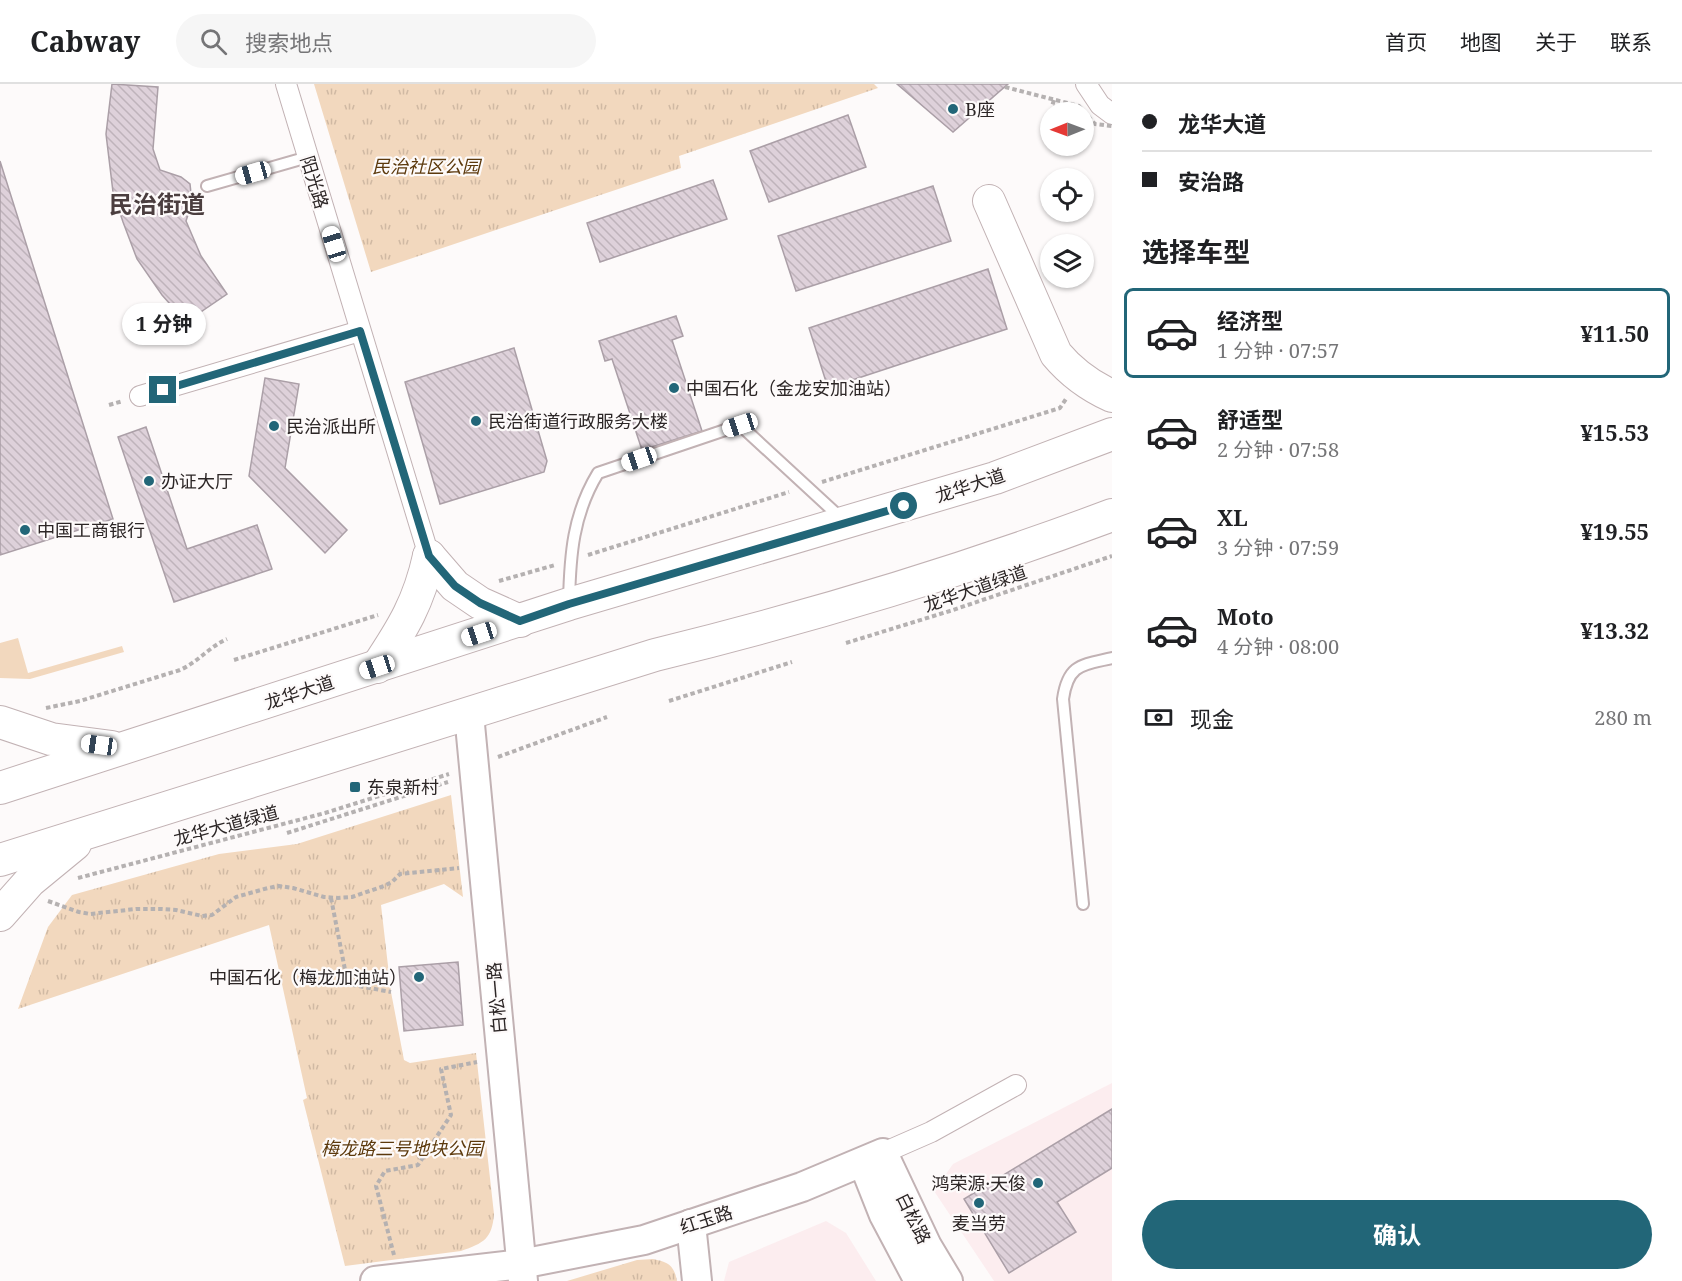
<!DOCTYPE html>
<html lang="zh">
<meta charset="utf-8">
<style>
body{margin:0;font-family:"Noto Serif","Noto Sans SC",serif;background:#f6f6f6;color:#202124;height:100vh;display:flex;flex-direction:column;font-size:22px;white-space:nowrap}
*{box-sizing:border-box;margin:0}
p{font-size:20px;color:#757577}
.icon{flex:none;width:33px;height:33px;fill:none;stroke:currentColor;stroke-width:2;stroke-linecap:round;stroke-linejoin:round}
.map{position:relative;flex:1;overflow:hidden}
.drawer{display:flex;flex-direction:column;background:#fff;width:570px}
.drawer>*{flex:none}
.hud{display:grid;align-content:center;height:132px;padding:0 30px;background:#fff}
.needle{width:39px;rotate:269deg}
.tools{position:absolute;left:1040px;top:18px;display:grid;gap:12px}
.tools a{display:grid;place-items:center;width:54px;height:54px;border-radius:50%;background:#fff;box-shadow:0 2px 4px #0004;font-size:30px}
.end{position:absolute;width:27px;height:27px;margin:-14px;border:8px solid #226678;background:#fff;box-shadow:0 0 0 3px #fff}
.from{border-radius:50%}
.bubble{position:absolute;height:42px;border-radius:21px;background:#fff;box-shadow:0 2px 4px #0004;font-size:20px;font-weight:700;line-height:42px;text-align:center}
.car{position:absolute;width:18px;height:36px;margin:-18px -9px;border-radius:8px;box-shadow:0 0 4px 2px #0007;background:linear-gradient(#fff 24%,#345 0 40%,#fff 0 76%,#345 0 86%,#fff 0)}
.hud b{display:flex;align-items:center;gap:21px;height:57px;font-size:22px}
.hud b+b{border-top:2px solid #e0e0e0}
.hud i{width:15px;height:15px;background:#202124}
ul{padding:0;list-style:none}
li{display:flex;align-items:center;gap:18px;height:90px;margin:0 12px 9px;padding:0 18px;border:3px solid transparent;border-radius:9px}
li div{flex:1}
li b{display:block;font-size:22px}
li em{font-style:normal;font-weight:700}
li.current{border-color:#226678}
li>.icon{width:54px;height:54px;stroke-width:1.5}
h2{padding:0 30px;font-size:27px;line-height:72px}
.pay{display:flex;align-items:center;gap:15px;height:66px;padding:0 30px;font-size:22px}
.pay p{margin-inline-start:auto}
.button{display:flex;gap:12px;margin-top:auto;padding:12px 30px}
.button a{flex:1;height:69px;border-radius:36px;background:#226678;color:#fff;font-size:24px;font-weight:700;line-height:69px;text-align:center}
header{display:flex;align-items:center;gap:36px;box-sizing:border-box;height:84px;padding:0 30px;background:#fff;border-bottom:2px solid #e0e0e0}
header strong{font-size:28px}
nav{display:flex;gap:33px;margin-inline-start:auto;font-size:21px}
.search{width:420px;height:54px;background:#f6f6f6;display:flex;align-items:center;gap:15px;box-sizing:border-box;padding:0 21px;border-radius:33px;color:#757577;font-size:22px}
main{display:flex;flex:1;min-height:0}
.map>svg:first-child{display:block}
.built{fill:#fcedef}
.grass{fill:#f2d8be}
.park{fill:url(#park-tufts)}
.building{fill:url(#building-back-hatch);stroke:#ab9fa7;stroke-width:1.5}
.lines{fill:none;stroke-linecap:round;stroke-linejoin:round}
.lane-casing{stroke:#c2b2b4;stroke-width:14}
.street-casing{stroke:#c2b2b4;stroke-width:22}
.secondary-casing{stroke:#c2b2b4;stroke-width:32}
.primary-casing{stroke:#c2b2b4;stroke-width:34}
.path{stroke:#b5b1b1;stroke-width:4;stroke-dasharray:4.5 3;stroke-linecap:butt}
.lane{stroke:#fff;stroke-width:10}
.street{stroke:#fff;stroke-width:20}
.secondary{stroke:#fff;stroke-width:28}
.primary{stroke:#fff;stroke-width:32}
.path-bridge{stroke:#b5b1b1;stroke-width:4;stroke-dasharray:4.5 3;stroke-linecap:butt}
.route{stroke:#226678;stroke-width:8}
.poi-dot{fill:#226678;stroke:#fdfafa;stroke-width:2}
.labels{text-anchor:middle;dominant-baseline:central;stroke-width:4.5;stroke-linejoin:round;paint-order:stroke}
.poi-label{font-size:18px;fill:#2c2626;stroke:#fdfafa;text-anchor:start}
.park-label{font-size:18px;font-style:italic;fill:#5c390c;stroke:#fdfafa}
.street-label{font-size:18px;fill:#2c2626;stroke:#fdfafa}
.district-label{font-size:24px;font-weight:bold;fill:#4b3e3f;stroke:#fdfafa}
</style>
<header>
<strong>Cabway</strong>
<div class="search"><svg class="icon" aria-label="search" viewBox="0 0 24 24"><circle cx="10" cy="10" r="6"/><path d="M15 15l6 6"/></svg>搜索地点</div>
<nav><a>首页</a><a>地图</a><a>关于</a><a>联系</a></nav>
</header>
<main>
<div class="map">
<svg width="1112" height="1197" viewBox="0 0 1112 1197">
<defs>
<pattern id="park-tufts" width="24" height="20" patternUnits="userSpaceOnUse" patternTransform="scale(1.5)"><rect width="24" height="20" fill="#f2d8be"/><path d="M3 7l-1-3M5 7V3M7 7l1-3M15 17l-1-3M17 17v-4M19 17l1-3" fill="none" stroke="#d0b9a3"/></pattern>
<pattern id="building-back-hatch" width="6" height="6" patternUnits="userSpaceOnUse" patternTransform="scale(1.5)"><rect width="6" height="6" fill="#ded1da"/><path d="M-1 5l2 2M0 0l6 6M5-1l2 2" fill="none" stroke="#bfb3bb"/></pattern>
</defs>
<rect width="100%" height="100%" fill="#fdfafa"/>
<g class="built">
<polygon points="1112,999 1112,1197 994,1197 934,1107 953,1080"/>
<polygon points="826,1137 846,1149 876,1197 724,1197 729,1178"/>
</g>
<polygon class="grass" points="18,554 28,589 122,562 124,568 30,595 0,594 0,559"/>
<g class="park">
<polygon points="314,0 874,0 878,4 679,72 681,84 371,188"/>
<path d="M451,711L463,813L444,800L381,821L391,908L404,976L410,979L476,969L494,1130C492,1155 484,1159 461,1167L345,1182L303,1016L307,1014L269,841L18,925L48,843L72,811L219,770L297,760Z"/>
<path d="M653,1175C668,1178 674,1181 677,1197H567L637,1176Z"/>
</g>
<g class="building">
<polygon points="112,0 158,3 153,65 160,86 181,93 190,100 192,119 186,137 201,172 227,210 186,238 162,211 137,175 123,138 113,108 106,50"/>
<polygon points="897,0 1008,0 953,48"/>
<polygon points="848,31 866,83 769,118 750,67"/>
<polygon points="0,77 113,435 0,471"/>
<polygon points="713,96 727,135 600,178 587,139"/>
<polygon points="933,102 951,157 796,207 778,152"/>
<polygon points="988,185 1007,245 828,304 809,244"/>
<polygon points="676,232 683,252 672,256 702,347 642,366 612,275 605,277 599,257"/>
<polygon points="514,264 547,377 544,388 440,420 405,298"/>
<polygon points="265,294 299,300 285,384 347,446 325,469 249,392"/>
<polygon points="146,343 187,465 257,441 272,485 174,518 118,353"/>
<polygon points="458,878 463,941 404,947 399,883"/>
<polygon points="1112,1025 1112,1084 1057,1118 1076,1148 1009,1189 964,1115"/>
</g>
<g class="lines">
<defs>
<g id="lane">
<polyline points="207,102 308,73"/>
<path d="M569,518C570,471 573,430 598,389L740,341L842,435"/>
<path d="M1083,820L1063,615C1068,580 1082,581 1112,574"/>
</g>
<g id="street">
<polyline points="286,0 429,472"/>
<polyline points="1086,0 1100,21 1112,30"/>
<polyline points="140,312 360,247"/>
<polyline points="883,1069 931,1048 1016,1001"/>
</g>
<g id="secondary">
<polyline points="469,630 523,1197"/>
<polyline points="863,1078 884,1131 919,1197"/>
<polyline points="691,1140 697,1197"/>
<polyline points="375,1197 521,1180 644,1156 802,1103 883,1069 927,1162 948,1197"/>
</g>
<g id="primary">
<path d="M989,117L1056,270C1071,288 1090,302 1112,312"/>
<polyline points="429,472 455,502 480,519 520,537"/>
<path d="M377,583C403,544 419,518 429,472"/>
<polyline points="0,638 51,655 112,663"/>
<polyline points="0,704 569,520 995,394 1112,350"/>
<path d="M0,776L655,571C810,533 963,487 1112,431"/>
<polyline points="0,831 30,797 75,760"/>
</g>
</defs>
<use href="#lane" class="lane-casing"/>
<use href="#street" class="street-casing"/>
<use href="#secondary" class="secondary-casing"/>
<use href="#primary" class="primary-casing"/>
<g class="path">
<polyline points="1054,16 1052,22 1065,28"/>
<polyline points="109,321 123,317"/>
<polyline points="822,398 1060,324 1066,315"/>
<polyline points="588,471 789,408"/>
<polyline points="499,497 555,481"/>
<polyline points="846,559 953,526 1112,472"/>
<polyline points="234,576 378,531"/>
<polyline points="669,617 792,578"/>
<path d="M46,624L80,617L180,586C198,578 209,563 227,555"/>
<polyline points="498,673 607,633"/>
<polyline points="287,749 448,698"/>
<polyline points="78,794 325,729 449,690"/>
<polyline points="331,814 347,896 353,901 391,908"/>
<polyline points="48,817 79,828 90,830 136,825 161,825 176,826 202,832 212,831 236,813 268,804 279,802 293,804 324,813 338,814 352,813 384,802 392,798 400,790 459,784"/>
<polyline points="394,1171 376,1102 385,1087 418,1081 451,1031 441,985 477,978"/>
</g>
<use href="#lane" class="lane"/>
<use href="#street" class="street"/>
<use href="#secondary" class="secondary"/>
<use href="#primary" class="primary"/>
<polyline class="path-bridge" points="1005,3 1079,22 1095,40 1112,42"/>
</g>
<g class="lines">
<polyline class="route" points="163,306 360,247 429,472 455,502 480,519 520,537 569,520 904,422"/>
</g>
<g class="poi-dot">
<circle cx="953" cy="25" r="6"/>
<circle cx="674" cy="304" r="6"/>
<circle cx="476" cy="337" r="6"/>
<circle cx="274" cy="342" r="6"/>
<circle cx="149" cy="397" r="6"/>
<circle cx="25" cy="446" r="6"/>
<rect x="349" y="697" width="12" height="12" rx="3"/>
<circle cx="419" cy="893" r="6"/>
<circle cx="1038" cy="1099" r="6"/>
<circle cx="979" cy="1119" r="6"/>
</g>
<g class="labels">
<g class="poi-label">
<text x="965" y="25">B座</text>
<text x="686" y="304">中国石化（金龙安加油站）</text>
<text x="488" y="337">民治街道行政服务大楼</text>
<text x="286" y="342">民治派出所</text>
<text x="161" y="397">办证大厅</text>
<text x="37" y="446">中国工商银行</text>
<text x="367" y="703">东泉新村</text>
<text x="407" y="893" text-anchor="end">中国石化（梅龙加油站）</text>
<text x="1026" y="1099" text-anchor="end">鸿荣源·天俊</text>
<text x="979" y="1139" text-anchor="middle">麦当劳</text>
</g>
<g class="park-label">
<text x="426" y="82">民治社区公园</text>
<text x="402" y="1064">梅龙路三号地块公园</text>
</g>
<g class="street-label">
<text transform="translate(315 98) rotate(73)">阳光路</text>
<text transform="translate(970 401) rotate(-18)">龙华大道</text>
<text transform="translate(975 504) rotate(-19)">龙华大道绿道</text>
<text transform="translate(299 608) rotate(-18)">龙华大道</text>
<text transform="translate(226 741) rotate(-15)">龙华大道绿道</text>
<text transform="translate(496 914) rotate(-95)">白松一路</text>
<text transform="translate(914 1134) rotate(64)">白松路</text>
<text transform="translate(706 1135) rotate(-18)">红玉路</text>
</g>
<g class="district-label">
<text x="157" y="119">民治街道</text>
</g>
</g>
</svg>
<div class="tools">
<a><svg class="needle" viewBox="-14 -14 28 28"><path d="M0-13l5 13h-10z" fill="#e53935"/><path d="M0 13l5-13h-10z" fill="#757577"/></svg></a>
<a><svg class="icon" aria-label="locate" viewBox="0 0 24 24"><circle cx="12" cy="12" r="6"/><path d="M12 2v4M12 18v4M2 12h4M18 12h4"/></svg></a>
<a><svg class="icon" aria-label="layers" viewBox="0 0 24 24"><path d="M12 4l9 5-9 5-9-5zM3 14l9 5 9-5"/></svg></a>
</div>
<i class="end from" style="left:904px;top:422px"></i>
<i class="end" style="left:163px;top:306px"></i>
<div class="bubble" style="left:122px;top:219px;width:84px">1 分钟</div>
<i class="car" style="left:253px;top:89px;rotate:254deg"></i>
<i class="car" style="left:334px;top:160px;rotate:343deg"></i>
<i class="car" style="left:740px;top:341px;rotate:252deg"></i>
<i class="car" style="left:639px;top:375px;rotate:251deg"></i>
<i class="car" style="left:479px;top:550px;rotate:252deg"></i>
<i class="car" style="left:377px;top:583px;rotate:252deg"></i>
<i class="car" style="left:99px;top:661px;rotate:278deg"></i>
</div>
<section class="drawer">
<div class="hud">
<b><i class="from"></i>龙华大道</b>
<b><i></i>安治路</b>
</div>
<h2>选择车型</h2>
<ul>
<li class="current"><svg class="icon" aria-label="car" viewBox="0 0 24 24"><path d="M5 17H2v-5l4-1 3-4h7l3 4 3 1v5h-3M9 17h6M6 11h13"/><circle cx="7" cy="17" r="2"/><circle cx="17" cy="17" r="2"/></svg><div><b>经济型</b><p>1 分钟 · 07:57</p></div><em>¥11.50</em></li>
<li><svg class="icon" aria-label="car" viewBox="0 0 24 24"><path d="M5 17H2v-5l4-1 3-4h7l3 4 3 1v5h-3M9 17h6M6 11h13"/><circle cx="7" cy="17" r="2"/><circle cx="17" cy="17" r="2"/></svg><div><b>舒适型</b><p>2 分钟 · 07:58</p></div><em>¥15.53</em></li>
<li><svg class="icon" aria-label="car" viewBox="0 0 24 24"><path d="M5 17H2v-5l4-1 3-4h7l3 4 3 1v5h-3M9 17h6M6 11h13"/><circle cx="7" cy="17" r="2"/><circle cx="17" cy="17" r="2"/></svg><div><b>XL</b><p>3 分钟 · 07:59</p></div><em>¥19.55</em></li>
<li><svg class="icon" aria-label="car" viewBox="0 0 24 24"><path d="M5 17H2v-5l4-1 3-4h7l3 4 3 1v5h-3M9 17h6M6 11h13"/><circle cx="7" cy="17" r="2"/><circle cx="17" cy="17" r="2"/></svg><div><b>Moto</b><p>4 分钟 · 08:00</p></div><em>¥13.32</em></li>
</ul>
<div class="pay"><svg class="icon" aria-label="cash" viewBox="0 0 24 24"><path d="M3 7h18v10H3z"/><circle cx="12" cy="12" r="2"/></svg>现金<p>280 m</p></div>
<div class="button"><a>确认</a></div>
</section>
</main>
